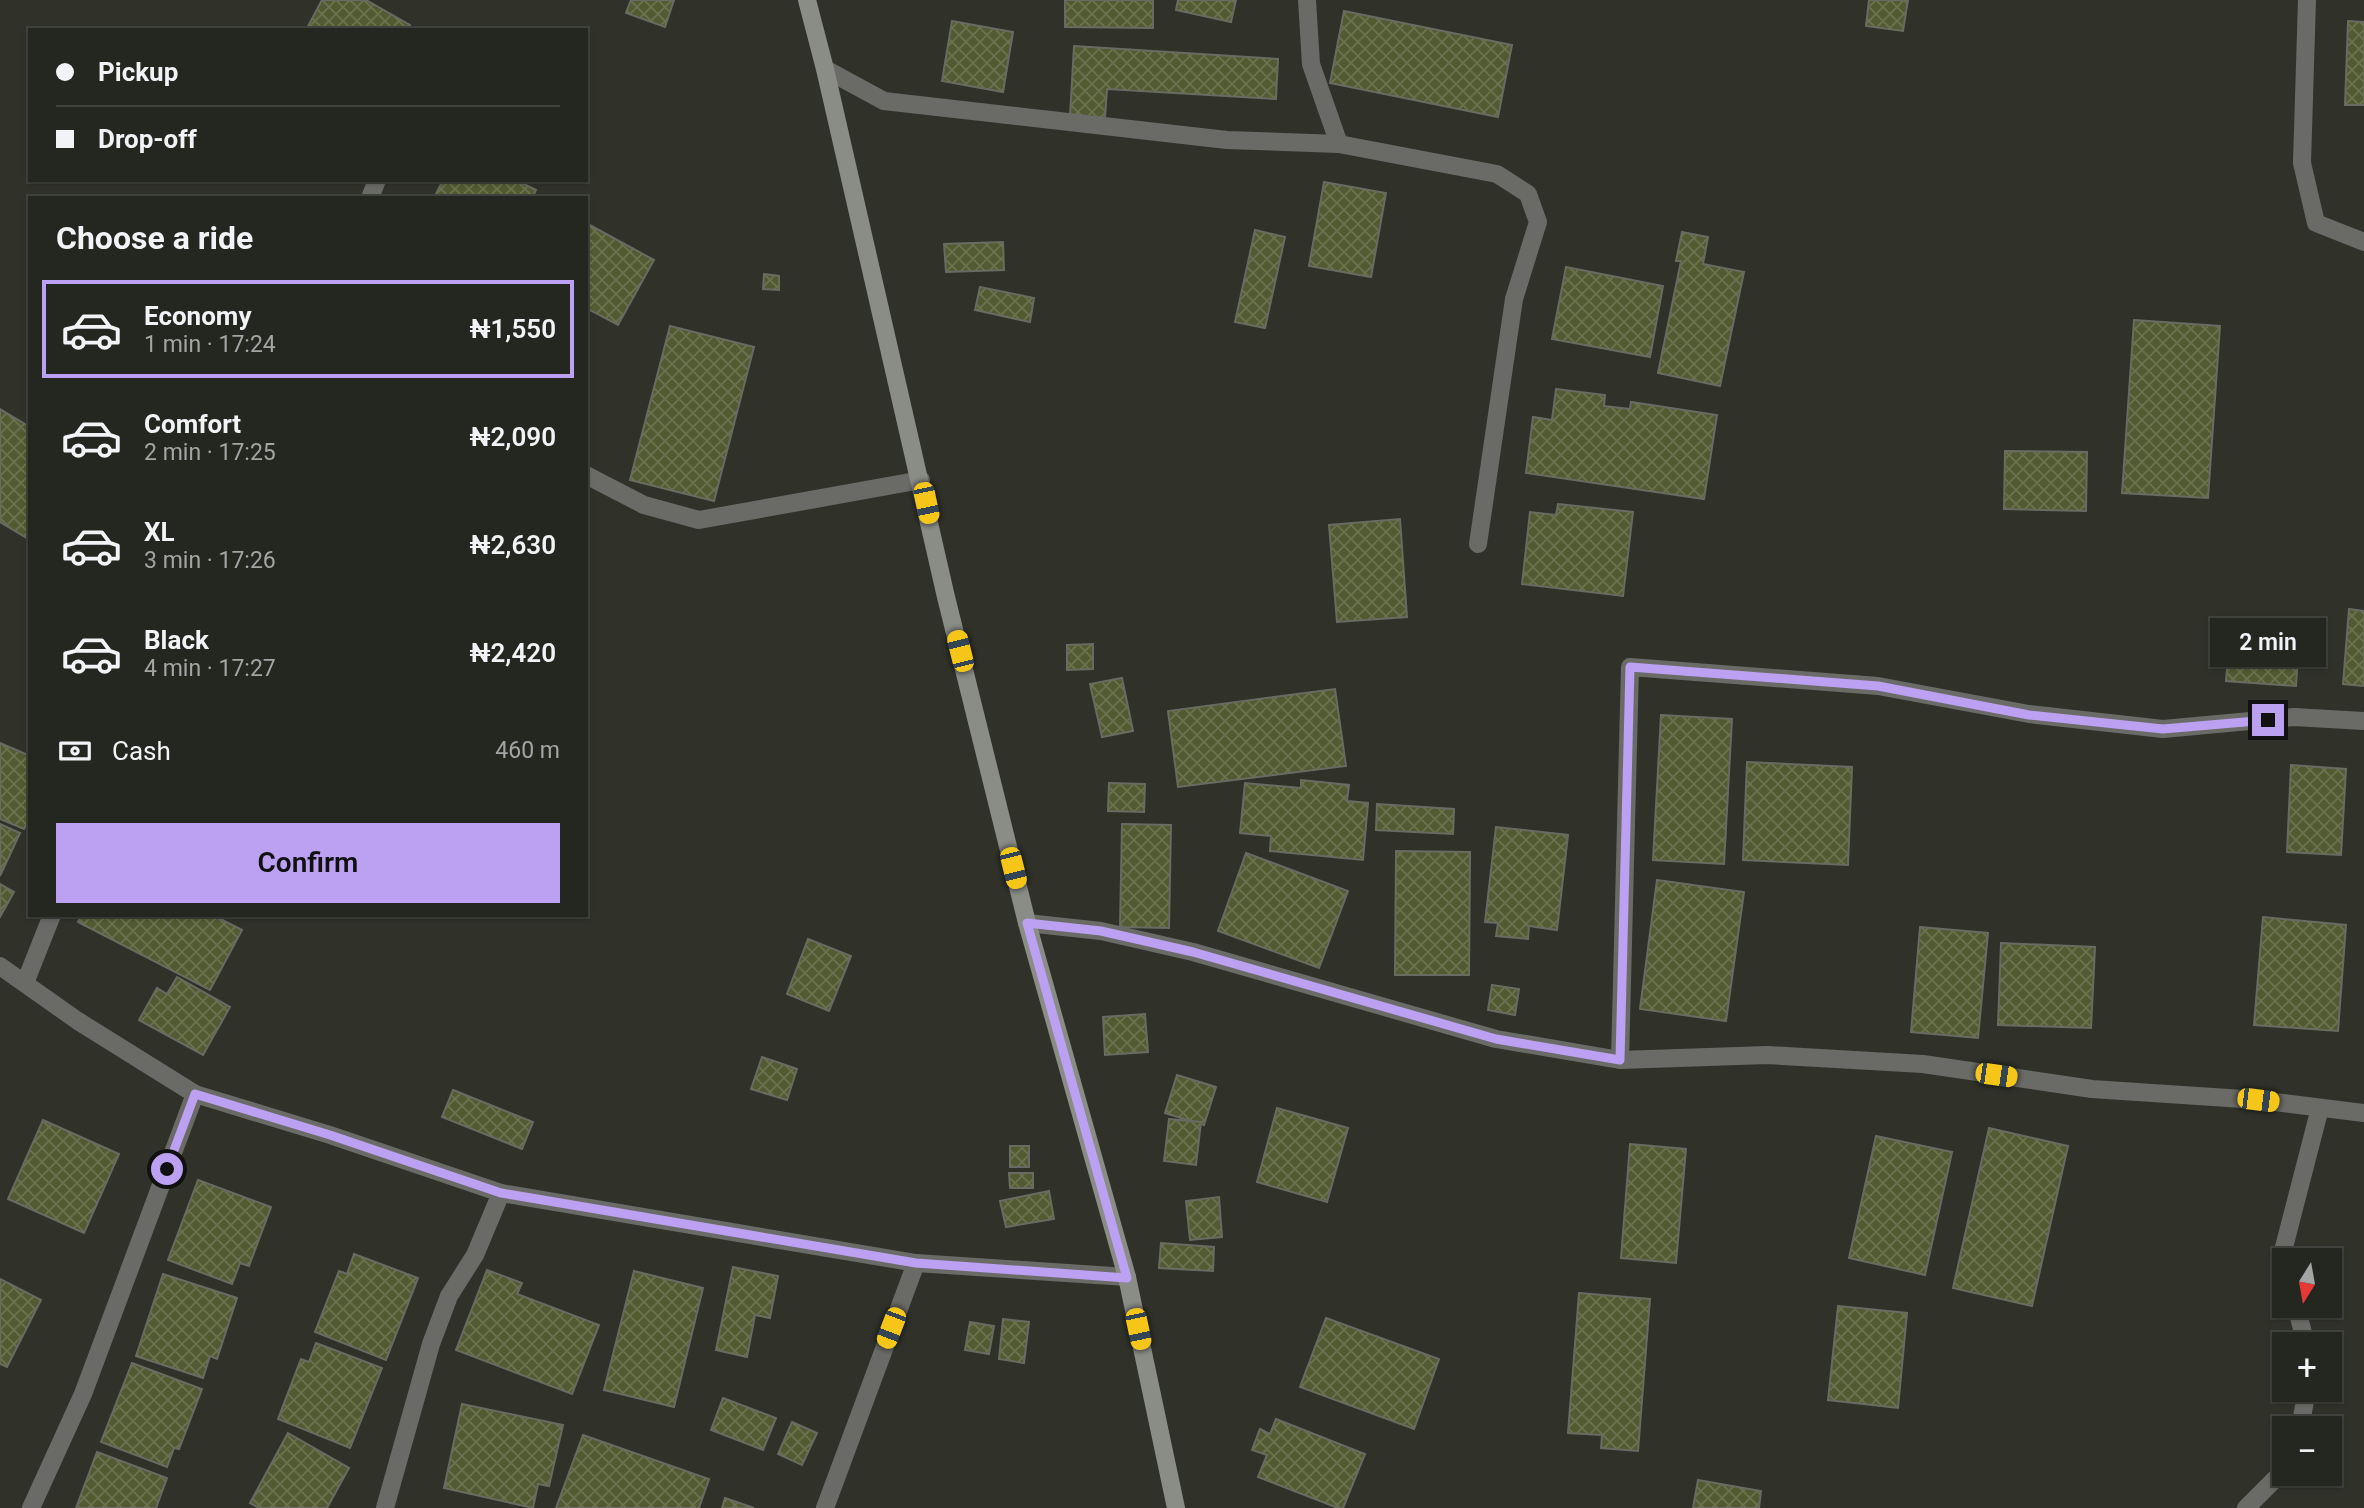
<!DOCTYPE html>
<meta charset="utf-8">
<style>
body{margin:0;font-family:Roboto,sans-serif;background:#30322d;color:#f1f3f6;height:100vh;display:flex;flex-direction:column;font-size:26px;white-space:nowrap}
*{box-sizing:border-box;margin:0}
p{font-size:23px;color:#a3a5a5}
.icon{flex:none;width:38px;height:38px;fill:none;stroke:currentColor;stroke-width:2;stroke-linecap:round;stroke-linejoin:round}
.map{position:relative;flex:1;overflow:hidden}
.details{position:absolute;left:28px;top:196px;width:560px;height:721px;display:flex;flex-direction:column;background:#242620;border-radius:0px;box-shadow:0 2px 5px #0004,0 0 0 2px #41433e}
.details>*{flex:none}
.guide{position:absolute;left:28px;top:28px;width:560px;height:154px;border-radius:0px;box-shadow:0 2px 5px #0004,0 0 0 2px #41433e;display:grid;align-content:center;height:154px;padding:0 28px;background:#242620}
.needle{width:46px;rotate:191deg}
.tools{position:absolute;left:2272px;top:1248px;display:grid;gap:14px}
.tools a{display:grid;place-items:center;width:70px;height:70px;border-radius:0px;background:#242620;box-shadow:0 2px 5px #0004,0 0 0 2px #41433e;font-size:35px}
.end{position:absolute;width:32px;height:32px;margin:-16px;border:9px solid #bca0f2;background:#111;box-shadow:0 0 0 4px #111}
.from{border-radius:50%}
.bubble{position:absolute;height:49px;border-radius:0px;background:#242620;box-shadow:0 2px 5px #0004,0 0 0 2px #41433e;font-size:23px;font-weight:600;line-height:49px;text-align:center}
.car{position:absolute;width:21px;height:42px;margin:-21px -10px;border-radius:9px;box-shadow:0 0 5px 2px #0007;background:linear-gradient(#f5c518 24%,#345 0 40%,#f5c518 0 76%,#345 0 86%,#f5c518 0)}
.guide b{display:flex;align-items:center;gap:24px;height:66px;font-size:26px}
.guide b+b{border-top:2px solid #41433e}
.guide i{width:18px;height:18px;background:#f1f3f6}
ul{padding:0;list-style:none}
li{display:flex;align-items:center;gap:21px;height:98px;margin:0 14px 10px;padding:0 14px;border:4px solid transparent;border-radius:0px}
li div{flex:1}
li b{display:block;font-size:26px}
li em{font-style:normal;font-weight:600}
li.active{border-color:#bca0f2}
li>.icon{width:63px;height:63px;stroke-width:1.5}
h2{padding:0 28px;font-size:32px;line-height:84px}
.pay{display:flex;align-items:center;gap:18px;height:77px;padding:0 28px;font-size:26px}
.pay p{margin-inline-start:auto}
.button{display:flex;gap:14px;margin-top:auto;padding:14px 28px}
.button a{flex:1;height:80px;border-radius:0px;background:#bca0f2;color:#111;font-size:28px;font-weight:600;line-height:80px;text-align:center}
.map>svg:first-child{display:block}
.building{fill:url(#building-cross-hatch);stroke:#696b62;stroke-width:2}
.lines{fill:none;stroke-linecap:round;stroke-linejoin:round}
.street{stroke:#6a6b67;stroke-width:18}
.secondary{stroke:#8a8c86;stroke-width:18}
.route{stroke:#bca0f2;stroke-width:9}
</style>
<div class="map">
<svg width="2364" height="1508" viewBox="0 0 2364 1508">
<defs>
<pattern id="building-cross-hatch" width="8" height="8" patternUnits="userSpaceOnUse" patternTransform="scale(1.75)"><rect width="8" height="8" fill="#515a31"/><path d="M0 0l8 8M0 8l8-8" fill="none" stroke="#6a724f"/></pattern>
</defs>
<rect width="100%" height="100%" fill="#30322a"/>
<g class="building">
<polygon points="322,0 366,0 410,25 407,30 306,30"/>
<polygon points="631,0 674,0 665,27 626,13"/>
<polygon points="1065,0 1153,0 1153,28 1065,27"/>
<polygon points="1178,0 1236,0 1231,22 1176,10"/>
<polygon points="1869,0 1908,0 1903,31 1866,26"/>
<polygon points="1344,11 1512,45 1498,117 1330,83"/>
<polygon points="952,21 1013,32 1003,92 942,81"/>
<polygon points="2348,21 2364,22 2364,105 2345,105"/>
<polygon points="1074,46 1278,59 1276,99 1107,89 1105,118 1070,116"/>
<polygon points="443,180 516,180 536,190 532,198 434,198"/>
<polygon points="1324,182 1386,193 1371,277 1309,266"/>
<polygon points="586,223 654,260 618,325 586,308"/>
<polygon points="1255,230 1285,237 1265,328 1235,322"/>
<polygon points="1682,232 1708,237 1703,264 1744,272 1720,386 1658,373 1681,261 1676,261"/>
<polygon points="1003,242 1004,270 946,272 944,244"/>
<polygon points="1566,267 1663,286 1650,357 1552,339"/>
<polygon points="764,274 779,276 779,290 763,289"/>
<polygon points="980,287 1034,298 1030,322 975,310"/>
<polygon points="2134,320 2220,326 2208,498 2122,493"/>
<polygon points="670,326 754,347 714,501 630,480"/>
<polygon points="1556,389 1605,395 1604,406 1630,409 1631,402 1717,415 1704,499 1526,473 1533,417 1552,420"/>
<polygon points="0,409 30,427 30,540 0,522"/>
<polygon points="2005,451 2087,452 2086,511 2004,509"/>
<polygon points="1558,504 1633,512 1623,596 1522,584 1530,512 1556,515"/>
<polygon points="1400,519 1407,617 1337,622 1329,525"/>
<polygon points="2349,609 2364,611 2364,686 2343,684"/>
<polygon points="2230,635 2299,641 2296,686 2226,681"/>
<polygon points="1093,644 1093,669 1067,670 1067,645"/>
<polygon points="1122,678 1133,731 1102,737 1090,684"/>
<polygon points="1335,689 1346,766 1178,787 1168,711"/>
<polygon points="1661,715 1732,719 1724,864 1653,860"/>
<polygon points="0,743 30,756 30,817 24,829 0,819"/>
<polygon points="1747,762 1852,767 1848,865 1743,860"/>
<polygon points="2291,765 2346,769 2341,855 2287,852"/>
<polygon points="1301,780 1349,785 1347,801 1368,803 1363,860 1270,851 1271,836 1240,833 1245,783 1301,788"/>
<polygon points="1109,783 1145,784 1144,812 1108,811"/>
<polygon points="1377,804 1454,809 1453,834 1376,830"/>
<polygon points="0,824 20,833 0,876"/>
<polygon points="1122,824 1171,825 1169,928 1120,927"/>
<polygon points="1496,827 1568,835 1557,930 1529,926 1528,939 1496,936 1498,923 1485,922"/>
<polygon points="1396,851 1470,852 1469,975 1395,975"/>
<polygon points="1246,853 1348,891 1319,968 1218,931"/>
<polygon points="1657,880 1744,892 1726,1021 1640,1009"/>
<polygon points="0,884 14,892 0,917"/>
<polygon points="81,915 213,915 242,930 210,990 78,922"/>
<polygon points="2263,917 2346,925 2338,1031 2254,1025"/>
<polygon points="1920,927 1988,933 1978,1038 1911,1032"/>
<polygon points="808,939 851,956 829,1011 787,994"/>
<polygon points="2001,943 2095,947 2091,1028 1998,1025"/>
<polygon points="177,977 230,1007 203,1055 139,1020 157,988 167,994"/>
<polygon points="1492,985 1519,989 1515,1015 1488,1010"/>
<polygon points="1145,1014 1148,1052 1105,1055 1103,1017"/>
<polygon points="762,1057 797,1069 787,1100 751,1089"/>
<polygon points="1177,1075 1216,1087 1204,1125 1165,1113"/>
<polygon points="453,1090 533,1122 522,1149 442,1117"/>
<polygon points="1277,1108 1348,1128 1327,1202 1257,1182"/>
<polygon points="1169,1119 1201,1122 1196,1165 1164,1161"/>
<polygon points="43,1120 119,1154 84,1233 8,1199"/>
<polygon points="1989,1128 2068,1146 2032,1306 1953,1288"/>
<polygon points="1876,1136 1952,1152 1925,1275 1849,1258"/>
<polygon points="1630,1144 1686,1149 1676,1263 1621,1258"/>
<rect x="1010" y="1146" width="19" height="21"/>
<polygon points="1009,1173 1033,1173 1033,1188 1010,1188"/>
<polygon points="198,1180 271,1207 249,1266 240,1263 232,1284 168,1260"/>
<polygon points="1049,1191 1054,1219 1006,1227 1000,1201"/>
<polygon points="1219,1197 1222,1237 1190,1240 1186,1201"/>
<polygon points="1161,1243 1214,1247 1213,1271 1159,1268"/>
<polygon points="354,1254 418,1278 386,1360 315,1332 339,1271 347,1274"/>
<polygon points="733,1267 778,1276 770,1318 755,1315 747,1357 716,1350"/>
<polygon points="487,1270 522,1283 517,1294 599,1325 572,1394 456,1350"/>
<polygon points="634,1271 703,1288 674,1407 604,1390"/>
<polygon points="163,1274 237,1298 217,1359 210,1356 203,1378 136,1356"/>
<polygon points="0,1279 41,1300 7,1367 0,1364"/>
<polygon points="1579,1293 1650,1299 1638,1451 1601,1448 1602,1435 1568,1433"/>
<polygon points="1838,1306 1907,1313 1898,1408 1828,1400"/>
<polygon points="1326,1318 1439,1359 1414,1429 1300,1387"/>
<polygon points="1003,1319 1029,1322 1024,1363 999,1359"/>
<polygon points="970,1322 994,1326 989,1354 965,1350"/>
<polygon points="316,1343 382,1368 350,1448 278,1419 301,1359 309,1362"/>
<polygon points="132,1363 202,1389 179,1449 174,1448 167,1467 101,1442"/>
<polygon points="723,1398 776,1418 763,1450 711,1430"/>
<polygon points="462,1404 563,1425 549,1486 538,1484 533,1508 444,1488"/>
<polygon points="1276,1419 1365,1454 1343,1508 1338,1508 1258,1477 1267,1455 1252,1450 1260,1429 1270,1434"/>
<polygon points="792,1422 817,1433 802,1465 778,1454"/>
<polygon points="288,1433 349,1468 327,1508 259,1508 250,1503"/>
<polygon points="583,1435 709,1479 699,1508 556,1508"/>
<polygon points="97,1452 167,1478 156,1508 76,1508"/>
<polygon points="1698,1480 1761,1491 1759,1508 1693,1508"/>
<polygon points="725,1498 754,1508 722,1508"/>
</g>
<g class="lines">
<g class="street">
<polyline points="1307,0 1311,64 1339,144"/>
<polyline points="2307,0 2302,163 2316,223 2364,242"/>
<polyline points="825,69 884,101 1227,140 1339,144 1497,174 1528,194 1538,222 1514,299 1478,544"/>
<polyline points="370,198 377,180"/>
<polyline points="586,475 644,505 699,520 921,480"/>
<polyline points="1027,923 1101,931 1193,952 1496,1039 1620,1060 1767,1055 1923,1064 2092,1089 2258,1100 2364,1113"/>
<polyline points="0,966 78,1021 195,1094 330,1135 501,1193 916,1263 1127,1277"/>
<polyline points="25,983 52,915"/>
<polyline points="1620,1060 1630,667 1878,686 2029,714 2163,729 2294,717 2364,721"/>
<polyline points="2285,1260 2283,1251 2320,1108"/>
<polyline points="2296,1306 2306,1344"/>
<polyline points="2300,1428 2307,1390"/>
<polyline points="31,1508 83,1394 195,1094"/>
<polyline points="385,1508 431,1344 449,1296 475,1255 501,1193"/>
<polyline points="825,1508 916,1263"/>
<polyline points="2246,1508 2284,1470"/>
</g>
<polyline class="secondary" points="807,0 825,69 946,597 1027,923 1127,1277 1176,1508"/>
</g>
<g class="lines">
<polyline class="route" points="167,1169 195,1094 330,1135 501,1193 916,1263 1127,1278 1027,923 1101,931 1193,952 1496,1039 1620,1060 1630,667 1878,686 2029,715 2163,729 2268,720"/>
</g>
</svg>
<div class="tools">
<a><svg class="needle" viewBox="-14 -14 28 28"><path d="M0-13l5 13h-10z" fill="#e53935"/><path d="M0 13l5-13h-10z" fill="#a3a5a5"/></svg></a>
<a>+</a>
<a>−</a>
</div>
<i class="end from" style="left:167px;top:1169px"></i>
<i class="end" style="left:2268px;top:720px"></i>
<div class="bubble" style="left:2210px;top:618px;width:116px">2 min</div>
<i class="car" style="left:926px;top:503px;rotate:168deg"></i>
<i class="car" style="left:960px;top:651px;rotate:346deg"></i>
<i class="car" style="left:1013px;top:868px;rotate:166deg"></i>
<i class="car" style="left:1996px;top:1075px;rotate:98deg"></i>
<i class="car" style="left:2258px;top:1100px;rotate:97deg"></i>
<i class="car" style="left:891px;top:1328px;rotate:201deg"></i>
<i class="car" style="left:1138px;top:1329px;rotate:168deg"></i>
<div class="guide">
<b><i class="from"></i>Pickup</b>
<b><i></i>Drop-off</b>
</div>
<section class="details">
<h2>Choose a ride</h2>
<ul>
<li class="active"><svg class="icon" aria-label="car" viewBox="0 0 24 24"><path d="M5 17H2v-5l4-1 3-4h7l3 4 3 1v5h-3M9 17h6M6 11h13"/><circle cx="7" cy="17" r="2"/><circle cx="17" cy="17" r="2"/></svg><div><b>Economy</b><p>1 min · 17:24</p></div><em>₦1,550</em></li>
<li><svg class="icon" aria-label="car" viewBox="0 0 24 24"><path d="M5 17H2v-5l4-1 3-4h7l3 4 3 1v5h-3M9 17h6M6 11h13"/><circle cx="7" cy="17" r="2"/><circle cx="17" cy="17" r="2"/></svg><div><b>Comfort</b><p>2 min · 17:25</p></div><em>₦2,090</em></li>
<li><svg class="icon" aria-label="car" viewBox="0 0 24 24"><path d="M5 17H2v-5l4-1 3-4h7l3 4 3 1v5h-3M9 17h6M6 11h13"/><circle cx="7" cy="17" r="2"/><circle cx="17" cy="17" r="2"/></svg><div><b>XL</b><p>3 min · 17:26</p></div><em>₦2,630</em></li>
<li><svg class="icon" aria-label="car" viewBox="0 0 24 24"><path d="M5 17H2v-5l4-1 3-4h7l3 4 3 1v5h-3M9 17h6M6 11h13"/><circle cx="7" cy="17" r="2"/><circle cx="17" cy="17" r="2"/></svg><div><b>Black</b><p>4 min · 17:27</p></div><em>₦2,420</em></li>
</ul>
<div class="pay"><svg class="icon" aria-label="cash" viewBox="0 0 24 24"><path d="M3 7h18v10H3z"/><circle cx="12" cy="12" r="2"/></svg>Cash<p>460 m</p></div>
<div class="button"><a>Confirm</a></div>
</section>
</div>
